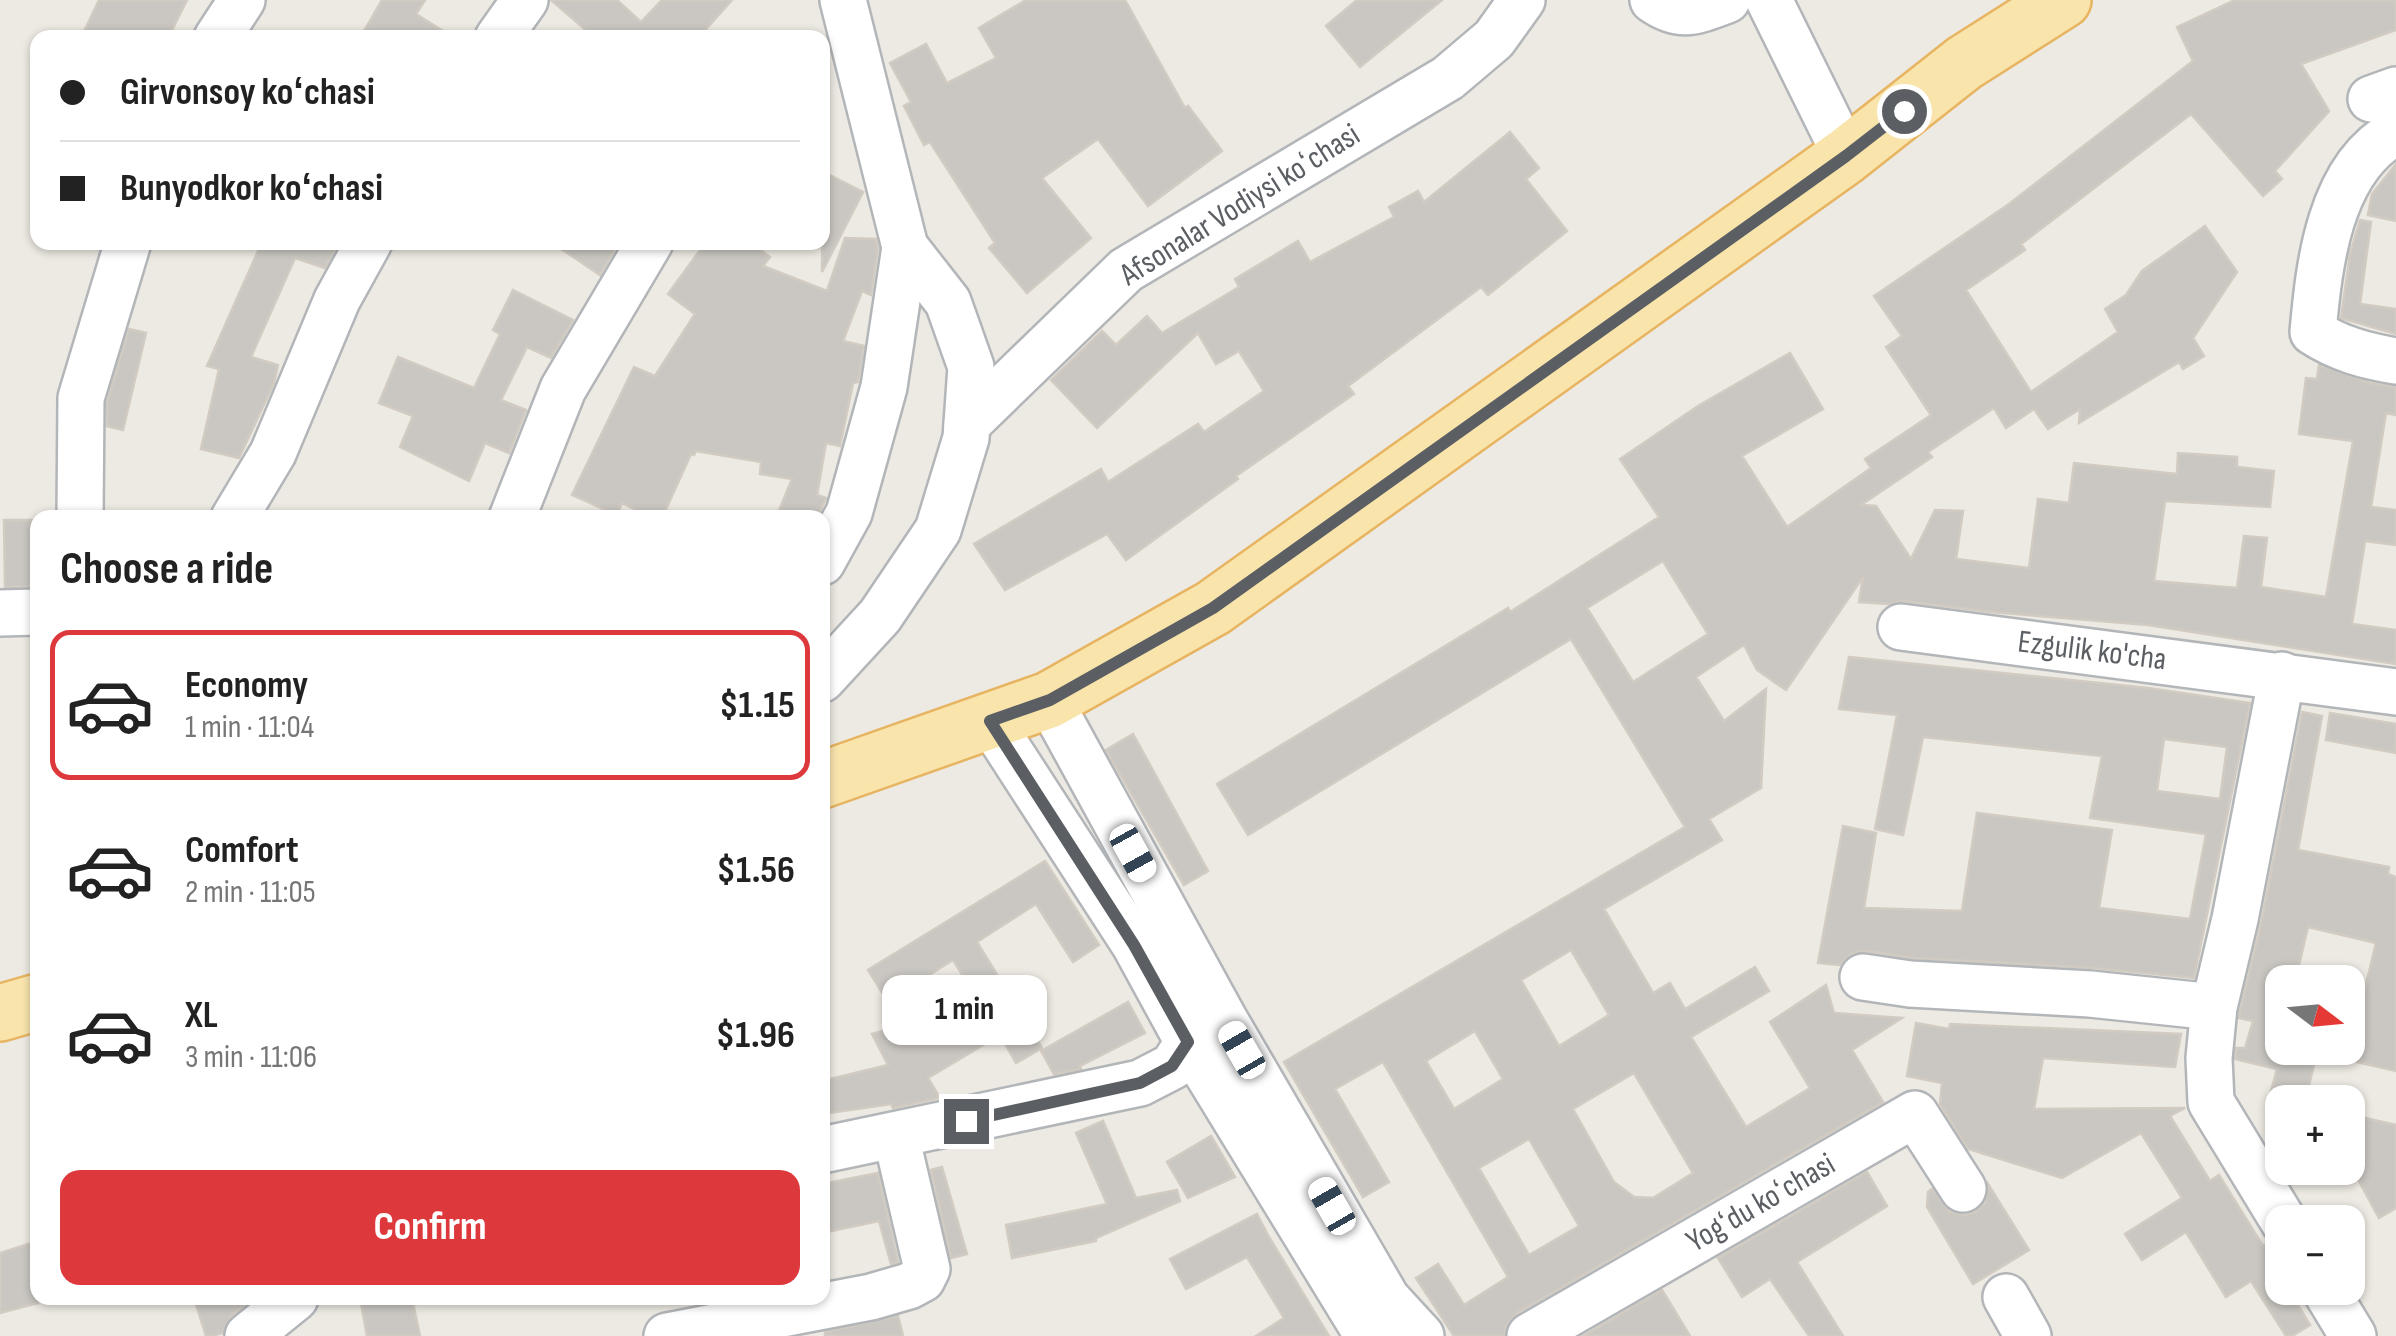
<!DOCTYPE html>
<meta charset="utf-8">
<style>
body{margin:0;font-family:"Sofia Sans Condensed",sans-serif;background:#f6f6f6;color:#222;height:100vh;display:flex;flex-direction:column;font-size:38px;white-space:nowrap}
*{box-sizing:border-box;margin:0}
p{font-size:32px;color:#767676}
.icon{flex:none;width:55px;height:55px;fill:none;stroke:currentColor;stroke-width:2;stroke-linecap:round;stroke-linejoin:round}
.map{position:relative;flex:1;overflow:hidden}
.sheet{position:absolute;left:30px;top:510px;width:800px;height:795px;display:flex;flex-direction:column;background:#fff;border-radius:20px;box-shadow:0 2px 8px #0004}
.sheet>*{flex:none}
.top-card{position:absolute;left:30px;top:30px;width:800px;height:220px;border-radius:20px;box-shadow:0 2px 8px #0004;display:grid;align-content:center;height:220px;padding:0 30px;background:#fff}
.needle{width:65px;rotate:106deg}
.fabs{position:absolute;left:2265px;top:965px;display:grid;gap:20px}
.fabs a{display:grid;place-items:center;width:100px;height:100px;border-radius:20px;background:#fff;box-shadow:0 2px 8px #0004;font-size:50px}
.end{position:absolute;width:45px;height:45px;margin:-22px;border:12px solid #5b5f63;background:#fff;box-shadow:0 0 0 5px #fff}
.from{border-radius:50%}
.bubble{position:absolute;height:70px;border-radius:20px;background:#fff;box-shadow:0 2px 8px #0004;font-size:32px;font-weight:700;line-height:70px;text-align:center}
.car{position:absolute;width:30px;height:60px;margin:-30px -15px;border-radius:12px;box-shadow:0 0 8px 2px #0007;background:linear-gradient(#fff 24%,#345 0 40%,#fff 0 76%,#345 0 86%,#fff 0)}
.top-card b{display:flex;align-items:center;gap:35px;height:95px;font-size:38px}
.top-card b+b{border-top:2px solid #e0e0e0}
.top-card i{width:25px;height:25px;background:#222}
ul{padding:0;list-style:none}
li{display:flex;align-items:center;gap:30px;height:150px;margin:0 20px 15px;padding:0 10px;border:5px solid transparent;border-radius:20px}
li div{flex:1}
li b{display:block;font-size:38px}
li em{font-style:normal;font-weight:700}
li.current{border-color:#dd393d}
li>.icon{width:90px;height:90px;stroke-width:1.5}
h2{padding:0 30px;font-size:45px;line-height:120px}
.cta{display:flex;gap:20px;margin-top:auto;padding:20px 30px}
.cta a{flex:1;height:115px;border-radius:20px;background:#dd393d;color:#fff;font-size:40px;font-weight:700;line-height:115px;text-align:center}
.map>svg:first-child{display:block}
.building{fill:#cac7c2;stroke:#d1cbc2;stroke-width:2.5;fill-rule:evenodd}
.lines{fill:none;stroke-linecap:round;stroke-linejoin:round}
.minor-casing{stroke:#b3b6b9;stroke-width:50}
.major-casing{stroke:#e7b461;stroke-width:60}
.minor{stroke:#fff;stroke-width:45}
.major{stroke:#f9e4ac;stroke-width:55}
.route{stroke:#5b5f63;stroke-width:12}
.labels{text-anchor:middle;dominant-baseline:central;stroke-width:9;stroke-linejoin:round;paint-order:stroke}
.street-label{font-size:32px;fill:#5b5f63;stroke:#fff}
</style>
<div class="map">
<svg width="2396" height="1336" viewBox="0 0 2396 1336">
<rect width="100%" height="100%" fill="#edeae3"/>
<g class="building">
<polygon points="99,0 187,0 168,38 81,38"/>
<polygon points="382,0 425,0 416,14 454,38 360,38"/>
<polygon points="551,0 617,0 641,22 662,0 732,0 698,38 595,38"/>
<polygon points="1026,0 1125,0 1185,108 1188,106 1222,151 1148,206 1098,139 1042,178 1091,238 1027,293 989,248 995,243 930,142 924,145 904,106 911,102 890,63 926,44 947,83 996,58 979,28"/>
<polygon points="1357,0 1442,0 1360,67 1326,26"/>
<path d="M2235,0H2396V30L2301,64L2329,111L2275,171L2282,179L2263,196L2191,114L2021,244L2025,250L1966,290L2031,392L2118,332L2105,309L2126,295L2142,271L2205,226L2237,272L2193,338L2204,356L2183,369L2179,362L2079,423L2080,409L2048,429L2034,409L2006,428L1994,408L1928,452L1932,457L1861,505L1876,506L1911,559L1935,510L1963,511L1956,559L2029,568L2038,499L2069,503L2074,463L2177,474L2178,453L2237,457V467L2274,471L2270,507L2165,501L2154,581L2237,588L2244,536L2267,538L2261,587L2326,597L2353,441L2299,434L2306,378L2317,379L2319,365L2370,383L2396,387V415L2386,413L2371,507L2396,510V545L2365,541L2352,624L2396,630V664L2148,625L1991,612L1904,601L1889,604L1859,602L1863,577L1786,690L1757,670L1744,645L1696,677L1724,721L1766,689L1761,788L1709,819L1722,840L1604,909L1653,993L1670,983L1685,1009L1755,967L1769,991L1691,1037L1746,1127L1810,1088L1770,1022L1826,985L1834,1013L1902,1018L1852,1050L1883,1102L1517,1313L1507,1324L1504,1336H1454L1416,1278L1438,1264L1464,1305L1508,1277L1383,1062L1335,1089L1389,1182L1363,1197L1284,1062L1685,827L1571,639L1248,835L1217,784L1508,608L1510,612L1659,517L1620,459L1698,406L1790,353L1823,409L1742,456L1787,527L1871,468L1865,459L1931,415L1886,347L1902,336L1874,296L2009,204L2193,61L2177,27ZM1663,561L1708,634L1633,682L1587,608ZM1571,950L1609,1015L1559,1046L1521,980ZM1475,1031L1503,1079L1454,1109L1426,1061ZM1634,1073L1693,1173L1653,1198L1634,1197L1614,1182L1573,1109ZM1529,1139L1579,1226L1529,1255L1479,1168Z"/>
<polygon points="1510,132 1539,168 1526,179 1567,231 1488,295 1481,287 1348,386 1354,394 1236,476 1238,479 1126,560 1107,534 1005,590 974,544 1101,469 1108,482 1198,424 1204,432 1264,391 1239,351 1216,364 1198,333 1097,428 1051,380 1102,331 1116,345 1147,316 1162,333 1239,287 1235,279 1298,241 1310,262 1394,217 1389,207 1418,191 1424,202"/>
<polygon points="2396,164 2396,221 2368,215 2372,194"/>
<polygon points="822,171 863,192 822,272"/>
<polygon points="2360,220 2371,222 2360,304 2396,309 2396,334 2341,318 2350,254"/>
<polygon points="845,238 876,239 878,248 871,295 862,291 843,341 864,346 858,382 853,383 840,446 826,443 817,495 826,498 817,518 776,518 792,479 760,474 761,462 696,451 694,455 691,454 662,518 653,518 622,503 617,515 572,495 634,367 655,376 695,314 668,294 706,242 750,242 770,257 763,266 827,291"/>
<polygon points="262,242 339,242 325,268 295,258 251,357 278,365 274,383 239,458 201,449 219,369 207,366"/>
<polygon points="551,242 619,242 600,275"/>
<polygon points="513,290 573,320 551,358 527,347 501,400 526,410 509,453 485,443 469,481 400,447 413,416 379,403 398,357 474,388 500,334 493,330"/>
<polygon points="129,329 146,333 123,430 107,426 107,402"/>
<polygon points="4,520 38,520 38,586 5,587"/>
<path d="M1849,657L2148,688L2250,703L2194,978L2093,968L1913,958L1867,951L1852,953L1840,965L1818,963L1843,826L1876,833L1864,908L1962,911L1977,813L2112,830L2099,908L2190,919L2206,834L2090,818L2102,756L1923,737L1903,835L1875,829L1897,715L1839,709ZM2164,739L2227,747L2220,799L2157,791Z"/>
<polygon points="2302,712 2322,716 2298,850 2389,867 2388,874 2396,877 2396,1071 2348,1060 2348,1014 2358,1017 2376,943 2308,927 2295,982 2282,982 2282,1048 2318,1048 2305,1102 2268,1102 2277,1069 2235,1059 2236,1048 2245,1048 2253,1021 2239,1018 2240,1011 2261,924"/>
<polygon points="2330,713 2396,724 2396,753 2326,740"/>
<polygon points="1133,734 1208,871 1184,885 1106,750"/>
<path d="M1045,861L1099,945L1073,962L1036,904L977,942L1042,1048L1016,1063L1000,1035L928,1078L940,1098L893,1108L891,1104L822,1114V1081L888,1065L872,1034L902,1025L868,970ZM953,960L980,1003L936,1030L910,987Z"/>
<polygon points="1128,1002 1145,1033 1080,1066 1081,1069 1054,1074 1041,1051"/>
<polygon points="1916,1023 1949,1029 1950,1024 2181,1034 2175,1067 2043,1058 2034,1109 2185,1108 2170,1116 2210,1181 2219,1175 2263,1246 2267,1244 2282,1269 2282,1288 2288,1288 2310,1325 2292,1336 2286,1336 2251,1281 2226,1297 2186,1232 2142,1260 2125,1234 2182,1198 2141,1133 2062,1178 1968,1149 1940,1104 1942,1083 1907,1076"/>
<polygon points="2348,1114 2396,1125 2396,1208 2379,1218 2348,1161"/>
<polygon points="1103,1121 1136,1198 1177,1190 1180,1201 1096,1238 1096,1241 1012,1258 1006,1225 1107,1204 1076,1133"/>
<polygon points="1211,1136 1235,1177 1188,1198 1167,1162"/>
<polygon points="942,1167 967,1254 951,1258 931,1170"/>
<polygon points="1867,1172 1887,1206 1797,1262 1843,1336 1809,1336 1770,1279 1742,1297 1718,1258"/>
<polygon points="878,1173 898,1262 891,1264 879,1221 822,1233 822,1184"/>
<polygon points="1988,1184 2029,1250 1973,1284 1927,1207 1928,1192 1932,1189 1950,1212 1965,1215 1976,1212 1986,1202"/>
<polygon points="1257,1214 1269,1237 1329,1336 1256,1336 1284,1318 1247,1257 1186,1289 1170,1259"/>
<polygon points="38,1241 38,1303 0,1313 0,1253"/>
<polygon points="1662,1290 1690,1336 1583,1336"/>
<polygon points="194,1298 254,1298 231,1316 223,1333 211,1336 206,1336"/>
<polygon points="360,1298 412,1298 420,1336 367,1336"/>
<polygon points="898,1316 903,1336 825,1336 825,1332"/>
</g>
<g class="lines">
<defs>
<g id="minor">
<path d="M1653,0C1682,20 1696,11 1727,0"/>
<polyline points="1769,0 1846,156"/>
<polyline points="217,38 242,0"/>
<polyline points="498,38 525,0"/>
<polyline points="2371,99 2396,90"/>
<path d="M2396,132C2329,168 2319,265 2313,332C2339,349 2366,356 2396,361"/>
<polyline points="967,424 1126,270 1448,78 1494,39 1522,0"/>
<polyline points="80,518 81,398 128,242"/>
<polyline points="234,518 273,453 337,300 369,242"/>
<polyline points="512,518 563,389 650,242"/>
<polyline points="822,562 849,513 884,387 905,247"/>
<polyline points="0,613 38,612"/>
<polyline points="1901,627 2396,692"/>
<polyline points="2282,675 2235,919 2214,1007 2209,1058 2211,1102 2284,1222"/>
<polyline points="822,679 880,616 938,530 966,438 971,367 948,302 905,247 843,0"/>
<polyline points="1049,700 1224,1019 1387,1299 1421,1336"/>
<polyline points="990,721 1135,945 1188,1042 1368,1336"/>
<polyline points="1863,977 1910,984 2090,994 2214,1007"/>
<polyline points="822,1150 1140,1083 1173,1066 1188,1042"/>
<polyline points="2324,1288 2353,1336"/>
<polyline points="2006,1297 2028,1336"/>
<polyline points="248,1336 295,1298"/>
<polyline points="667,1336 871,1297 909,1286 922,1279 927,1269 896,1136"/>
<polyline points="1530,1336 1915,1114 1963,1189"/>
</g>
<g id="major">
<polyline points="822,780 1049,700 1213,608 1846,156 1964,63 2063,0"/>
<polyline points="0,1013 38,1002"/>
</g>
</defs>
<use href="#minor" class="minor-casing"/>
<use href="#major" class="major-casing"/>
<use href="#minor" class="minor"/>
<use href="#major" class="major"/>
</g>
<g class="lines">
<polyline class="route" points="966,1121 1140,1083 1172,1066 1188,1042 1134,945 990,721 1050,700 1213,608 1846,156 1904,111"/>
</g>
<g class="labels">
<g class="street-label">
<text transform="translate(1240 205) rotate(-32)">Afsonalar Vodiysi koʻchasi</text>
<text transform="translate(2092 651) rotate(7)">Ezgulik ko'cha</text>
<text transform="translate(1761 1203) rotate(-30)">Yogʻdu koʻchasi</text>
</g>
</g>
</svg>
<div class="fabs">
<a><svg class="needle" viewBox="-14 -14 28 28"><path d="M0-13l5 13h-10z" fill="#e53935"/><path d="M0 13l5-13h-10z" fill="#767676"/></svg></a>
<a>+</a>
<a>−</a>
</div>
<i class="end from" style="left:1904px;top:111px"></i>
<i class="end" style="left:966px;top:1121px"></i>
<div class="bubble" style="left:882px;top:975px;width:165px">1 min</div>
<i class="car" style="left:1133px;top:853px;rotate:151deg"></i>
<i class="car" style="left:1242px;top:1050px;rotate:330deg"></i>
<i class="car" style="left:1332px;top:1206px;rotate:330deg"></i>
<div class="top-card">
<b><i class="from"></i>Girvonsoy koʻchasi</b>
<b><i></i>Bunyodkor koʻchasi</b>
</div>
<section class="sheet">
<h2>Choose a ride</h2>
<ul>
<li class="current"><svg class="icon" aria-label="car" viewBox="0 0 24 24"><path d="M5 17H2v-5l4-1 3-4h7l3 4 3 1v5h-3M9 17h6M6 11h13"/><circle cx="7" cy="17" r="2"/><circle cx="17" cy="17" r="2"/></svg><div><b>Economy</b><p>1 min · 11:04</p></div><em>$1.15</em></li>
<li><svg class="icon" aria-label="car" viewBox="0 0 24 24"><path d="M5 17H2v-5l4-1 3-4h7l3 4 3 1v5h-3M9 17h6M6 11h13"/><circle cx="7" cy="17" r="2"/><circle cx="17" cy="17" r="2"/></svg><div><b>Comfort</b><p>2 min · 11:05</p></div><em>$1.56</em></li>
<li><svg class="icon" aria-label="car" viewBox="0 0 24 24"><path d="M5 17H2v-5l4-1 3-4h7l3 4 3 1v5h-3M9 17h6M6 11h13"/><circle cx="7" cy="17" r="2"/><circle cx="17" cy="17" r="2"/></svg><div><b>XL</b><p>3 min · 11:06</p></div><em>$1.96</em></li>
</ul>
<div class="cta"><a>Confirm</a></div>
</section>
</div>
